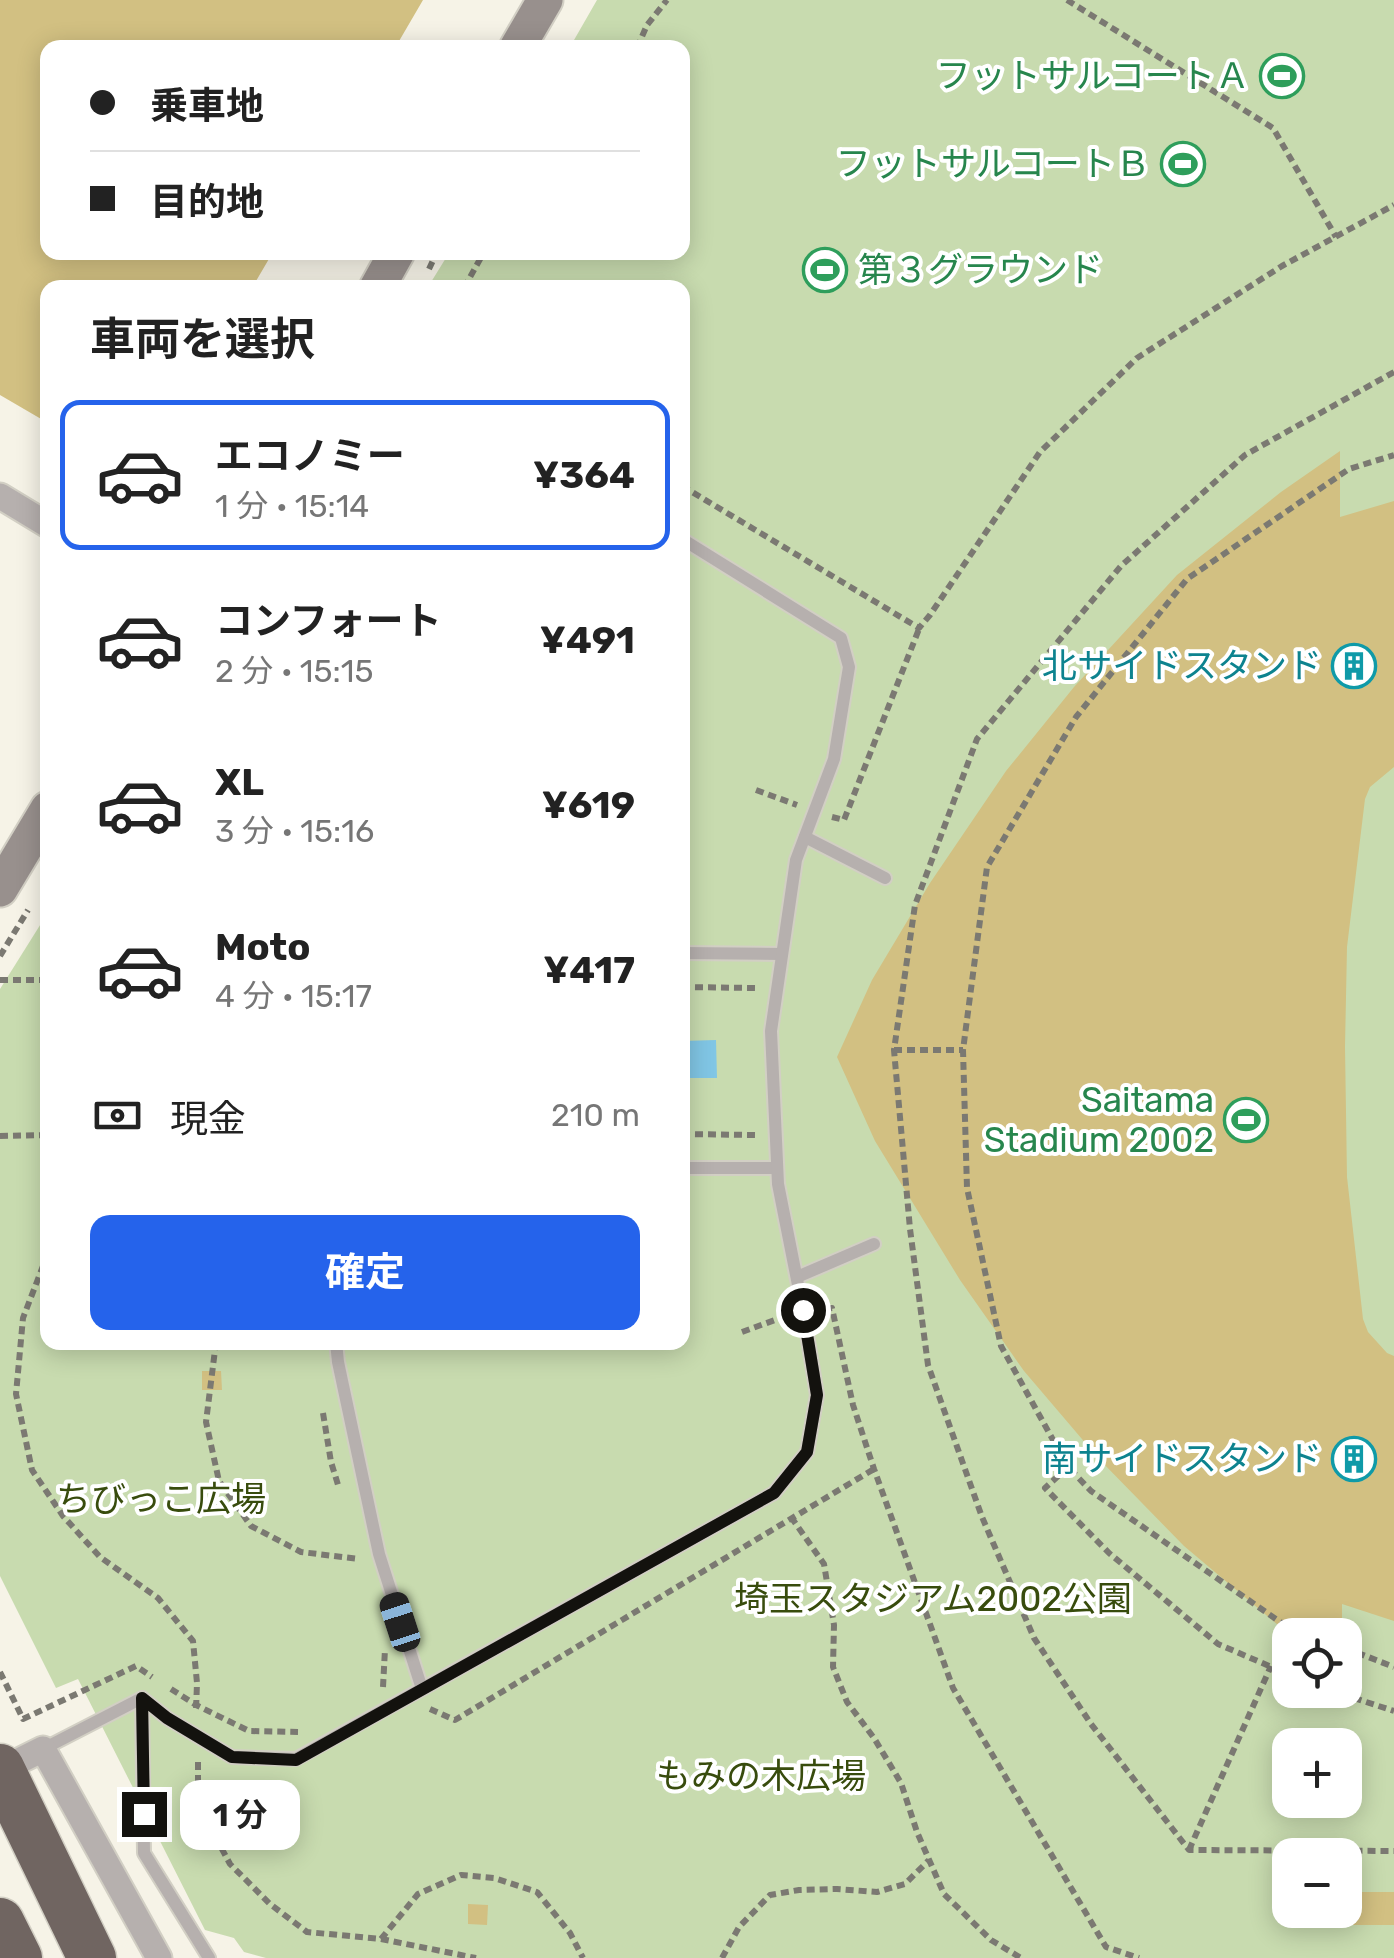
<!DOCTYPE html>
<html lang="ja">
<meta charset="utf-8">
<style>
body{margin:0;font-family:Rubik,"Noto Sans JP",sans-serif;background:#f6f6f6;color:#222;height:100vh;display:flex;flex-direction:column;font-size:38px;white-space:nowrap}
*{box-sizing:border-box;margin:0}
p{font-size:32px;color:#767676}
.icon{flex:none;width:55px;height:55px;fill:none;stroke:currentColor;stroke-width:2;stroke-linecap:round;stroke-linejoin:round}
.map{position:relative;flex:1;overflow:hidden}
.sheet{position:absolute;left:40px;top:280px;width:650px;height:1070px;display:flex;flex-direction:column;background:#fff;border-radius:20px;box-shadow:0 5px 25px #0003}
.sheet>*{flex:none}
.hud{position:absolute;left:40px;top:40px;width:650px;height:220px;border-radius:20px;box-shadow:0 5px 25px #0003;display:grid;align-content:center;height:220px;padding:0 50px;background:#fff}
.tools{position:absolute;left:1272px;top:1618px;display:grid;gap:20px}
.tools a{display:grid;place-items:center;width:90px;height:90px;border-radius:20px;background:#fff;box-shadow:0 5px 25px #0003;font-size:50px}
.end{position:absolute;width:45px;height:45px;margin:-22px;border:12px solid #13120e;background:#fff;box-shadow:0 0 0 5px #fff}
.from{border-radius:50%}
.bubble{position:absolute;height:70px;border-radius:20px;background:#fff;box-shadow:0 5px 25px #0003;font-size:32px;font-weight:700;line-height:70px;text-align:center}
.car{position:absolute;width:30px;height:60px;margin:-30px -15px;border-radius:12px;box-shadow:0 0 8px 2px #0007;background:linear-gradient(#222 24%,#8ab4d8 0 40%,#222 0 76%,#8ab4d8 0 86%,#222 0)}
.hud b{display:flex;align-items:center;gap:35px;height:95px;font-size:38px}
.hud b+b{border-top:2px solid #e0e0e0}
.hud i{width:25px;height:25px;background:#222}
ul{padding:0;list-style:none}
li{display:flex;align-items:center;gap:30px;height:150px;margin:0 20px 15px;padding:0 30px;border:5px solid transparent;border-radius:20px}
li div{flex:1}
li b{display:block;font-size:38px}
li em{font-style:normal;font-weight:700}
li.current{border-color:#2563eb}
li>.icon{width:90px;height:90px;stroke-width:1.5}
h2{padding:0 50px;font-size:45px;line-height:120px}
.pay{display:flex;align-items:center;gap:25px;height:110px;padding:0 50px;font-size:38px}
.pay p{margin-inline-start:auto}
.cta{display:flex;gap:20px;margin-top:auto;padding:20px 50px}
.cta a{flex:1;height:115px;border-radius:20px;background:#2563eb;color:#fff;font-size:40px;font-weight:700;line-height:115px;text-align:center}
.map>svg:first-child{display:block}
.green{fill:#c8dbaf;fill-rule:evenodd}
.water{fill:#81c6e5}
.building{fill:#d2c082}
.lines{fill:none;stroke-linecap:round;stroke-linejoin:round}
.lane-casing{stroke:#d2cfc4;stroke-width:16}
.street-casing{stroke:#d2cfc4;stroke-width:29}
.secondary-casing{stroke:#d2cfc4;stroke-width:39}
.highway-casing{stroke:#d2cfc4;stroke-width:51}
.path{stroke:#7b7972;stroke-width:6;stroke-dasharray:8 5;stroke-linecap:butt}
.lane{stroke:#b6b0ae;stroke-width:12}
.street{stroke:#b6b0ae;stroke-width:25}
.secondary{stroke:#98908d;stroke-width:35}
.highway{stroke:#706561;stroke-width:48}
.route{stroke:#13120e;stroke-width:12}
.labels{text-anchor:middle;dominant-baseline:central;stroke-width:8;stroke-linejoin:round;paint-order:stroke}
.leisure-label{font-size:35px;fill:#27864d;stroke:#fff;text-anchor:end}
.culture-label{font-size:35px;fill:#0d838f;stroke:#fff;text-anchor:end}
.park-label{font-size:35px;fill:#384c0d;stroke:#fff}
</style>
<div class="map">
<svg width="1394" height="1958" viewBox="0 0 1394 1958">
<rect width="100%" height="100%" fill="#f6f3e7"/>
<path class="green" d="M597,0H1394V1958H266L244,1952L234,1938L205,1930L78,1679L56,1688L0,1576V989L47,914L48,1342H682V288L428,287L449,253L682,252V48L570,47ZM1290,1635H1345V1690H1290ZM1290,1745H1345V1800H1290ZM1290,1855H1345V1910H1290Z"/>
<polygon class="water" points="716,1040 717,1078 683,1078 683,1041"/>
<g class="building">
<polygon points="0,0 423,0 395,48 48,48 48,252 273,252 252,288 48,288 48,423 0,395"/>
<polygon points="1340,451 1340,517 1394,501 1394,767 1370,787 1365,799 1347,947 1345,1047 1347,1177 1363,1319 1368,1332 1387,1353 1394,1356 1394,1621 1342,1604 1342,1635 1290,1635 1184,1546 1099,1459 1024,1371 960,1280 875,1141 837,1057 872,980 930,883 1006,771 1074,687 1177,575 1281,492"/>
<polygon points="202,1371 221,1371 222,1390 202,1390"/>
<rect x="1347" y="1892" width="47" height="33"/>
<polygon points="468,1904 488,1905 487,1925 468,1924"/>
</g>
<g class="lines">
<defs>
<g id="lane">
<polyline points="805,837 885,878"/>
<polyline points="682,953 782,954"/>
<polyline points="682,1168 777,1168"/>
<polyline points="797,1277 874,1244"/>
<polyline points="336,1342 338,1362 379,1554 422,1689 774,1493 807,1452 817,1395 803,1310 778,1184 771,1031 796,860 834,759 849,667 841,638 682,539"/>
<polyline points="142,1698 144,1853 209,1958"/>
<polyline points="43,1749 142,1698 167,1718 232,1757 296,1759 422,1689"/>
</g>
<g id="street">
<polyline points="0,496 48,525"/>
<polyline points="1,1770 43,1749 159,1958"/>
</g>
<g id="secondary">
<polyline points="517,48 545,0"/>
<polyline points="377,288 397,252"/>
<polyline points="0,889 48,809"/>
</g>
<g id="highway">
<polyline points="0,1768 92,1958"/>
<polyline points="0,1922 18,1958"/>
</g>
</defs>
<use href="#lane" class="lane-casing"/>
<use href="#street" class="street-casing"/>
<use href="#secondary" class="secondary-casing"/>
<use href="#highway" class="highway-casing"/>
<g class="path">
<polyline points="1067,0 1273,128 1336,237"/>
<polyline points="637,48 647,25 667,0"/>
<polyline points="429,269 437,252"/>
<polyline points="464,288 484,252"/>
<polyline points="1394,372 1245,455 1121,566 977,739 915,905 894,1050 910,1229 928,1365 982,1517 1034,1638 1091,1724 1189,1850 1394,1851"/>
<polyline points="682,486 919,628 930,615 1040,452 1137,358 1282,266 1394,205"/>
<polyline points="756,790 797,805"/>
<polyline points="832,817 844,820 919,629"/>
<polyline points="0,956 28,910"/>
<polyline points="0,980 48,980"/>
<polyline points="682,987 756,988"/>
<polyline points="894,1050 963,1050"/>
<polyline points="682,1134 756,1135"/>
<polyline points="0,1136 48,1135"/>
<polyline points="48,1253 23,1318 16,1394 32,1470 63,1516 100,1557 158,1598 193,1641 197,1683 196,1710"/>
<polyline points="825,1309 832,1308 853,1405 874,1469 953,1688 1106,1947 1139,1958"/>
<polyline points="742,1332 783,1317"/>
<polyline points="216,1342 206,1422 219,1481 251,1526 301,1552 359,1559"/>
<polyline points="323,1413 331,1462 339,1488"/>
<polyline points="1068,1467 1045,1488 1109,1553 1218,1644 1290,1675"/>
<polyline points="791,1517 824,1564 834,1625 833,1667 847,1702 874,1738 901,1783 917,1832 944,1894 991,1940 1021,1958"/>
<polyline points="1311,1635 1286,1626 1091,1491 1068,1467 1001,1346 967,1188 963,1050 987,867 1076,717 1187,579 1349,469 1394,455"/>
<polyline points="1345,1648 1394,1667"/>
<polyline points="0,1672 23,1719 136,1666 152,1677"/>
<polyline points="383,1687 385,1649"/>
<polyline points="171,1689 196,1705 249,1731 298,1732"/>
<polyline points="1329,1690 1394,1711"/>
<polyline points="430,1709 455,1720 874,1469"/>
<polyline points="198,1762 198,1783 207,1821 230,1864 270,1904 307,1932 381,1939 476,1958"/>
<polyline points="1189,1850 1271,1666"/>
<polyline points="381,1939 418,1894 461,1875 494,1878 537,1892 570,1933 583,1958"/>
<polyline points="722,1958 739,1927 770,1895 799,1890 837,1889 877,1892 905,1884 929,1860"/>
</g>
<use href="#lane" class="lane"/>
<use href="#street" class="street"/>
<use href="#secondary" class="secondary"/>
<use href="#highway" class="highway"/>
</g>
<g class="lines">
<polyline class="route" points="144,1814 142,1698 167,1718 232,1757 296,1760 774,1493 807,1452 817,1395 803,1310"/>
</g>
<defs>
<symbol id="stadium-ring" viewBox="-11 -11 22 22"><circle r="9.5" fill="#fff" stroke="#2e9e5b" stroke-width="1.5"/><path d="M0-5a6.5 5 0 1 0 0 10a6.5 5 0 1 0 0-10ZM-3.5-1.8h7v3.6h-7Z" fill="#2e9e5b"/></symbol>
<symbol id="building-ring" viewBox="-11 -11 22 22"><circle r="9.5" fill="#fff" stroke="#0f9aa8" stroke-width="1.5"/><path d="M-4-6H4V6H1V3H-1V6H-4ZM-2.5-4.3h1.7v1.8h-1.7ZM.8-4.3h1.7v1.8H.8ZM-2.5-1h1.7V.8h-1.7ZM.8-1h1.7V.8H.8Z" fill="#0f9aa8"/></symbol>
</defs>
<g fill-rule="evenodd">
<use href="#stadium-ring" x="1257" y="51" width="50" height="50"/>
<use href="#stadium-ring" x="1158" y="139" width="50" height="50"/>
<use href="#stadium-ring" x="800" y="245" width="50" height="50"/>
<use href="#building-ring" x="1329" y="641" width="50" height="50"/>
<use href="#stadium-ring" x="1221" y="1095" width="50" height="50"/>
<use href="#building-ring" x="1329" y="1434" width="50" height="50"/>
</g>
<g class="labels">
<g class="leisure-label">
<text x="1250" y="76">フットサルコートＡ</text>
<text x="1150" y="164">フットサルコートＢ</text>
<text x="858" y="270" text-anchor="start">第３グラウンド</text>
<text x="1214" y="1100">Saitama<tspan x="1214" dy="40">Stadium 2002</tspan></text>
</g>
<g class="culture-label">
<text x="1322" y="666">北サイドスタンド</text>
<text x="1322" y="1459">南サイドスタンド</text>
</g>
<g class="park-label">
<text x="161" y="1499">ちびっこ広場</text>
<text x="933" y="1599">埼玉スタジアム2002公園</text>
<text x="761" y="1776">もみの木広場</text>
</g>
</g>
</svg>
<div class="tools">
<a><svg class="icon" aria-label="locate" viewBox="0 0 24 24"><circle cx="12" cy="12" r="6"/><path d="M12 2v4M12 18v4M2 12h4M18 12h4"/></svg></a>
<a>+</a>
<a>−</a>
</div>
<i class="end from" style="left:803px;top:1310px"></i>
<i class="end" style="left:144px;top:1814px"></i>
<div class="bubble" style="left:180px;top:1780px;width:120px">1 分</div>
<i class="car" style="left:400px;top:1622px;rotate:342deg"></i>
<div class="hud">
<b><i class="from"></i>乗車地</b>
<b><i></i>目的地</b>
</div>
<section class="sheet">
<h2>車両を選択</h2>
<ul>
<li class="current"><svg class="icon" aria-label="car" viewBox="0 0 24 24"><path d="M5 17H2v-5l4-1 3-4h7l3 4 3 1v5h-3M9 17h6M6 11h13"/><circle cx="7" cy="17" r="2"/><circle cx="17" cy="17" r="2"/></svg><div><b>エコノミー</b><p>1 分 · 15:14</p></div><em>¥364</em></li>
<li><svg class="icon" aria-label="car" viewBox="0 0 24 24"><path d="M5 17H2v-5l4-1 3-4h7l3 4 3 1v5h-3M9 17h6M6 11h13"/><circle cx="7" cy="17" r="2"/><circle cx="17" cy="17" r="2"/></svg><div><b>コンフォート</b><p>2 分 · 15:15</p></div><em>¥491</em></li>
<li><svg class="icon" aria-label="car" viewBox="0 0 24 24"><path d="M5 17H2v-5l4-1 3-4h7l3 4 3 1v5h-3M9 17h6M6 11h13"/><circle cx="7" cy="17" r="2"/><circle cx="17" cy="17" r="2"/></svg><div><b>XL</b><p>3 分 · 15:16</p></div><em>¥619</em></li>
<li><svg class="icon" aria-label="car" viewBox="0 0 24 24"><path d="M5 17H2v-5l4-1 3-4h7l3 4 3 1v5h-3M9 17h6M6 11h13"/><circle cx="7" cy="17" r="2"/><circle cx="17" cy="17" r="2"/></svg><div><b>Moto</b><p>4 分 · 15:17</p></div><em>¥417</em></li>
</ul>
<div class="pay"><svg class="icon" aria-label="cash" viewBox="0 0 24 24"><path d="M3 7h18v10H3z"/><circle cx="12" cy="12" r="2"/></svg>現金<p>210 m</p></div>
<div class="cta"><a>確定</a></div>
</section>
</div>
